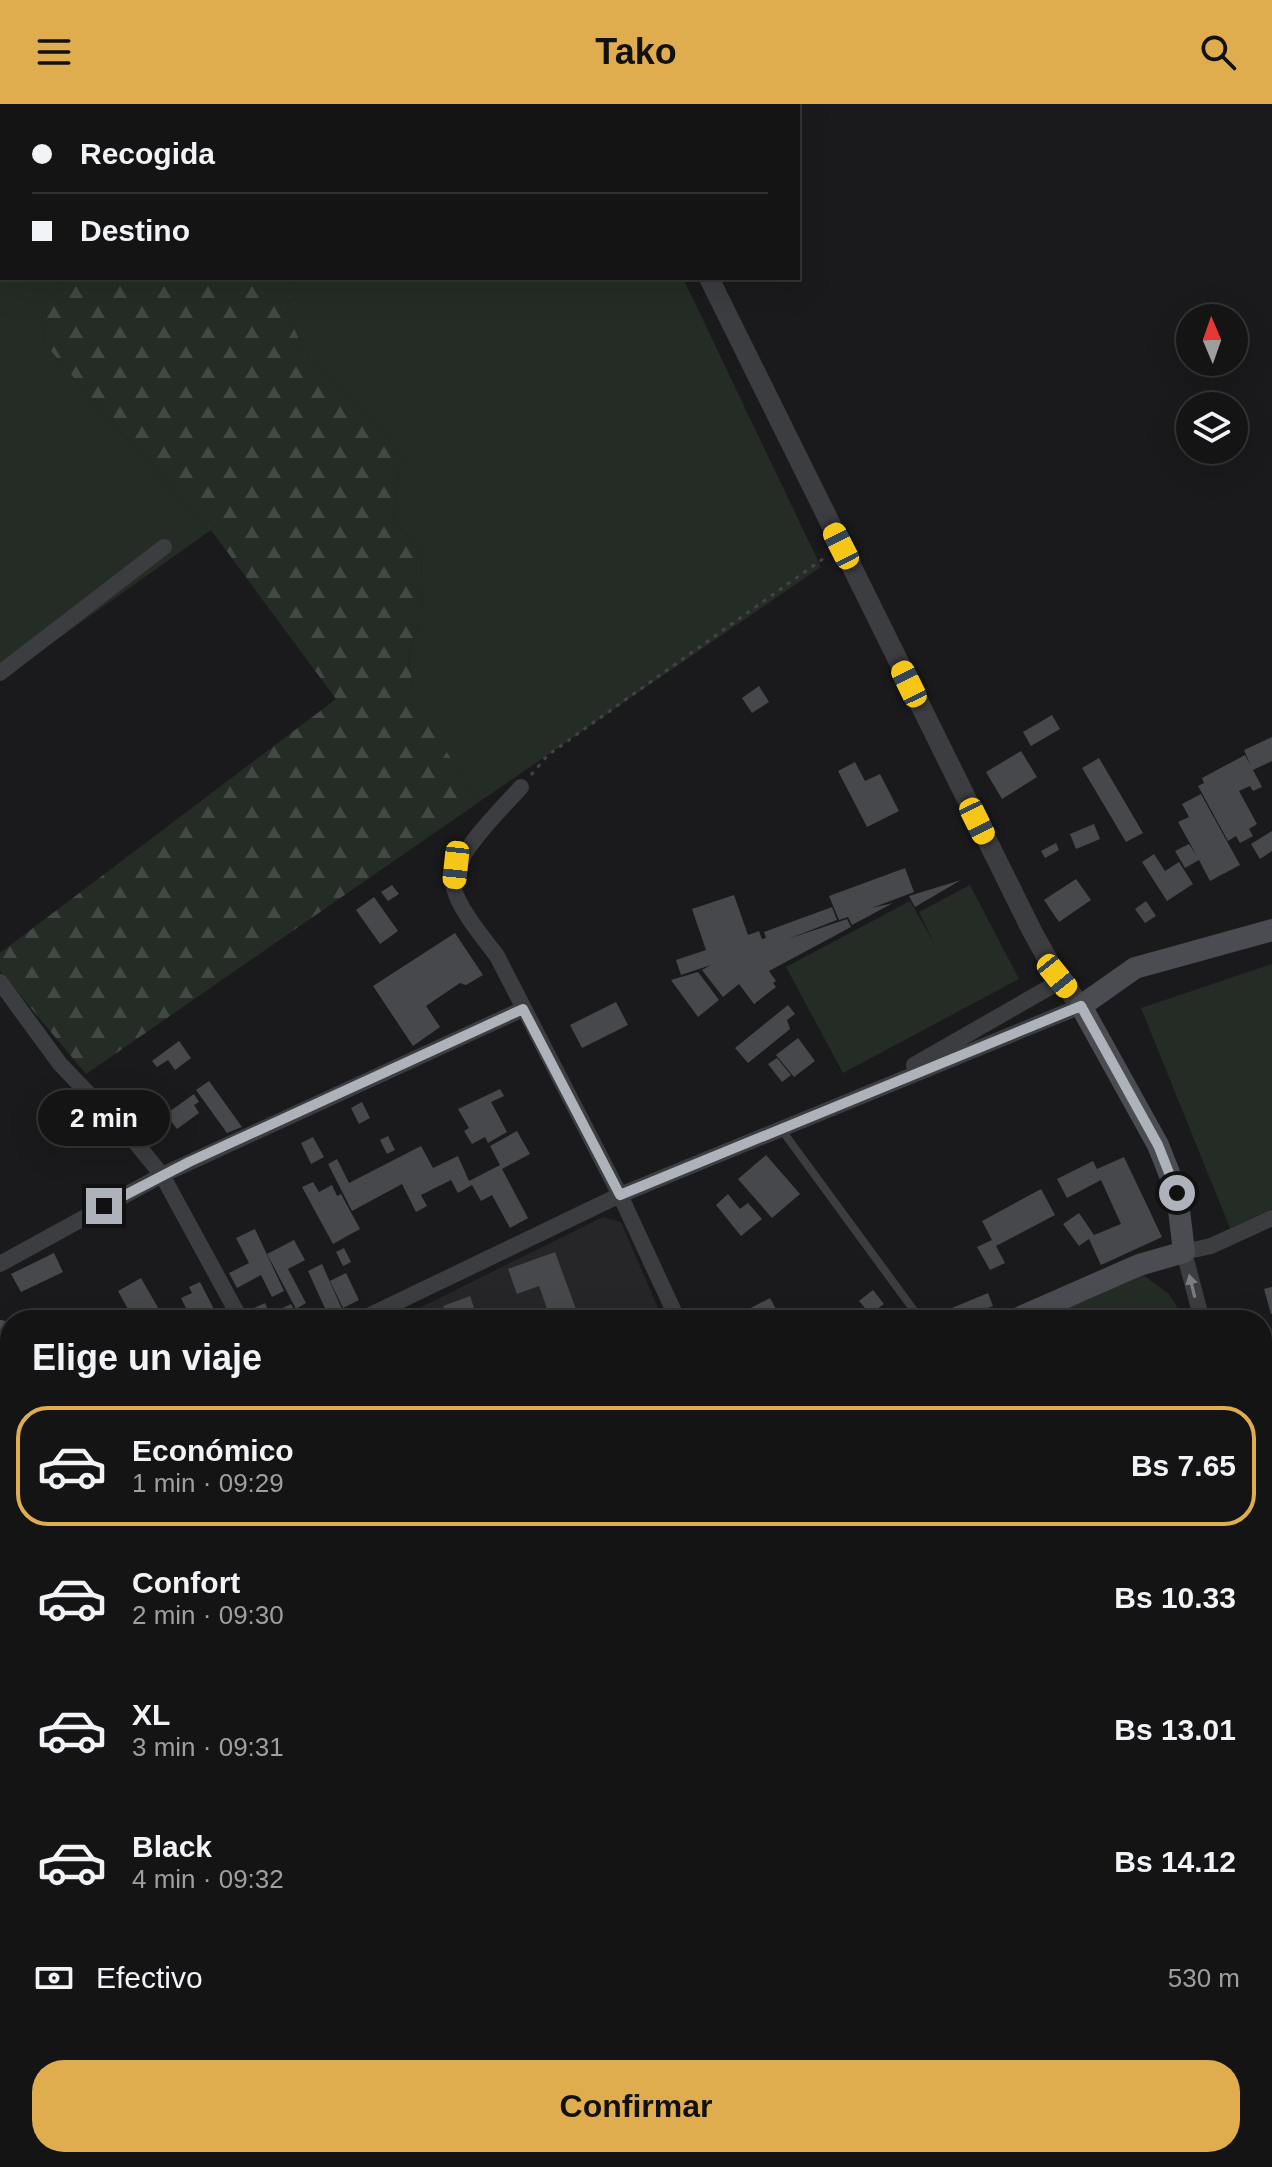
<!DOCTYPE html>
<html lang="es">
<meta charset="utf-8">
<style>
body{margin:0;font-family:Arial,sans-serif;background:#1d1d1e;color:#f1f3f6;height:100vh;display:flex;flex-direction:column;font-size:30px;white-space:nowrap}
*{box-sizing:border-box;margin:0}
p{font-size:26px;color:#9d9ea0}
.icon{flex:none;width:44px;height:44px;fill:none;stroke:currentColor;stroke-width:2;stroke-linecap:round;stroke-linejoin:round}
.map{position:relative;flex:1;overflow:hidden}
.sheet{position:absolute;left:0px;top:1206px;width:1272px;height:858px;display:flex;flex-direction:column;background:#141415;border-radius:32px 32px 0 0;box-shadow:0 8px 32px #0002,0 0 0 2px #333334}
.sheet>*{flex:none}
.guide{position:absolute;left:0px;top:0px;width:800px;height:176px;box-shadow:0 8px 32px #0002,0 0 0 2px #333334;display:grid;align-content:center;height:176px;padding:0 32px;background:#141415}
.needle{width:52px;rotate:358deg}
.fabs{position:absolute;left:1176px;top:200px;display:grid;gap:16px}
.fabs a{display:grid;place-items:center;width:72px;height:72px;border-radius:50%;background:#141415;box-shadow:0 8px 32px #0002,0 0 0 2px #333334;font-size:40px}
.end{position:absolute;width:36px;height:36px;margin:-18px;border:10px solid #aeb2ba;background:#111;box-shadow:0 0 0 4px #111}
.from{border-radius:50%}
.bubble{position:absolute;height:56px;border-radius:28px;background:#141415;box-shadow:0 8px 32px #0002,0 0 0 2px #333334;font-size:26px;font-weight:600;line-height:56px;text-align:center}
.car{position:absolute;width:24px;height:48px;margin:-24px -12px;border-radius:10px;box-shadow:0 0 6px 2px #0007;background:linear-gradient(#f5c518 24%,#345 0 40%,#f5c518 0 76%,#345 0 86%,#f5c518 0)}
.guide b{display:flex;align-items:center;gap:28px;height:76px;font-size:30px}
.guide b+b{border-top:2px solid #333334}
.guide i{width:20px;height:20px;background:#f1f3f6}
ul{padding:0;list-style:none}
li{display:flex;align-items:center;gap:24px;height:120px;margin:0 16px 12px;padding:0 16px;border:4px solid transparent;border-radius:32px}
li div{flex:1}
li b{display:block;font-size:30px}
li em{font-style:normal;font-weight:600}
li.active{border-color:#e0ad4e}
li>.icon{width:72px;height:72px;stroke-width:1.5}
h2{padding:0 32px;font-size:36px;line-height:96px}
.pay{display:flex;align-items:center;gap:20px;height:88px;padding:0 32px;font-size:30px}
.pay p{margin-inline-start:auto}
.cta{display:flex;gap:16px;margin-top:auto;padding:16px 32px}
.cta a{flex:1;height:92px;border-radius:32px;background:#e0ad4e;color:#111;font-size:32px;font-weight:600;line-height:92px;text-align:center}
header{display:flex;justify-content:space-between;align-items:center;height:104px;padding:0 32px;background:#e0ad4e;color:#111;font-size:36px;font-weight:600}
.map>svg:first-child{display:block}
.built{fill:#262629}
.green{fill:#252c25}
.forest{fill:url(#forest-firs)}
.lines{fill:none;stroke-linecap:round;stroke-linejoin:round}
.stream{stroke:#333b41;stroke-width:5}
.building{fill:#47484c}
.path{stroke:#424348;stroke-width:3;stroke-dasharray:4 6;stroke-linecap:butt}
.service{stroke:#3c3d41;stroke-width:8}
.minor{stroke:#3c3d41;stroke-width:16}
.tertiary{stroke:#3c3d41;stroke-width:20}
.secondary{stroke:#4a4c51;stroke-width:22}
.oneway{fill:#7b7d84}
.route{stroke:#aeb2ba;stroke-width:10}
</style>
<header><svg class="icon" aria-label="menu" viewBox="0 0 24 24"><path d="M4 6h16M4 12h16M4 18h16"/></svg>Tako<svg class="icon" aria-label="search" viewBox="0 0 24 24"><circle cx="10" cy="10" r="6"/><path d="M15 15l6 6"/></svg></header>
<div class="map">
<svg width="1272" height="2063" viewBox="0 0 1272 2063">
<defs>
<pattern id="forest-firs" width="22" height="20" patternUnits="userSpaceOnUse" patternTransform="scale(2)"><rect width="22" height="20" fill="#252c25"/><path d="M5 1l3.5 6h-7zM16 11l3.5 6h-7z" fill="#424843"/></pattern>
</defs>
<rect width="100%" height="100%" fill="#1a1a1c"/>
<polygon class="built" points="603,1113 621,1118 663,1216 395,1216"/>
<g class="green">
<polygon points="0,0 600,0 601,2 2,2 2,174 67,174 42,205 44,239 139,349 211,426 0,576"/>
<polygon points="294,174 683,174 821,463 479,698 415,600 408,551 423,509 421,450 393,415 401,356 374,315 303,245 287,207"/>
<polygon points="970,781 1019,875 843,969 786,863 910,797 935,841 919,808"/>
<polygon points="1272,860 1272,1105 1230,1124 1141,904"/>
<polygon points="1143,1171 1169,1190 1185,1216 1038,1216"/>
</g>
<polygon class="forest" points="67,174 294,174 287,207 303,245 374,315 401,356 393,415 421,450 423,509 408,551 415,599 479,698 86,970 0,867 0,849 336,595 211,426 139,349 44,239 42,205"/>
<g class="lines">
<g class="stream">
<polyline points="0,1285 10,1297"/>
<polyline points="0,1444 10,1440"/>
<polyline points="751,2054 764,2063"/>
</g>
</g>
<g class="building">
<polygon points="759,582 769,598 752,609 742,594"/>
<polygon points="1052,611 1060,625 1031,642 1023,628"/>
<polygon points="1272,633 1272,657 1253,666 1262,683 1253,687 1250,682 1239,687 1257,720 1249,725 1253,732 1240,739 1236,732 1228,737 1198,682 1204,679 1202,674 1245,651 1251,662 1244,646"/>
<polygon points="1021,647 1037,673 1002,695 986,668"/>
<polygon points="1099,654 1143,729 1126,738 1082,664"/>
<polygon points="855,658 865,677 880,670 899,707 867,723 838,667"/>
<polygon points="1201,690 1240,761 1210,777 1199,756 1185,764 1175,747 1189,740 1197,752 1178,718 1189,713 1182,700"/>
<polygon points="1094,720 1100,735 1076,745 1070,730"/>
<polygon points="1272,727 1272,747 1260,755 1251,740"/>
<polygon points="1056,739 1059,746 1045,754 1041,747"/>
<polygon points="1154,750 1165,767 1179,758 1193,780 1167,797 1142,758"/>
<polygon points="905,764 914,788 872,804 893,799 852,821 848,813 839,816 829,792"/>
<polygon points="1076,775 1091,796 1059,818 1044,796"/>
<polygon points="961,776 915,803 909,792"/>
<polygon points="392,781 399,790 388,797 381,788"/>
<polygon points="734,791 748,831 759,827 762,835 766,834 764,828 832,803 837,816 788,835 847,815 851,823 769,867 776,877 773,879 776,883 754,900 739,880 723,893 702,866 711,861 681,871 676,856 706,846 692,805"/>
<polygon points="374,793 398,827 380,840 356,806"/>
<polygon points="1146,797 1156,812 1145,819 1135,805"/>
<polygon points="455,829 483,871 466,881 460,879 426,902 440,923 413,942 373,882"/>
<polygon points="698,868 719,896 698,913 671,876"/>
<polygon points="616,898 628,921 582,944 570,921"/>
<polygon points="788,901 795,910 787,916 790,925 748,959 735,944"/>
<polygon points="798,934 815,957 794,973 776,951"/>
<polygon points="179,937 191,954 175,966 168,956 157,963 152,957"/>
<polygon points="777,954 791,971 782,978 768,960"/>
<polygon points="209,977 242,1023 227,1029 196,986"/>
<polygon points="500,985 504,992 491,998 507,1028 488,1039 485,1033 472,1040 464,1027 469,1024 458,1005"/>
<polygon points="194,990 199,998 194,1001 199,1009 177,1025 166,1010"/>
<polygon points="362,998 370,1014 359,1020 351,1004"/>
<polygon points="517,1027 530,1050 502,1065 528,1114 510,1124 492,1091 481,1097 472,1081 458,1089 451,1076 421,1091 427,1102 416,1108 402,1080 352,1107 328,1060 337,1055 349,1079 421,1042 433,1064 458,1052 469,1077 500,1061 490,1042"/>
<polygon points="388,1032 395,1046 387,1050 380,1036"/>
<polygon points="313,1033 324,1053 311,1060 301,1039"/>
<polygon points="766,1051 800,1090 772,1114 738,1075"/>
<polygon points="1124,1053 1162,1133 1101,1161 1089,1135 1079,1142 1063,1120 1079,1109 1094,1131 1121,1120 1101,1076 1067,1094 1057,1075 1093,1057 1097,1065"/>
<polygon points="313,1078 319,1088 332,1081 337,1092 341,1090 360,1125 333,1140 302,1083"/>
<polygon points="1041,1085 1055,1111 996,1142 1005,1159 990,1166 977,1143 992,1136 982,1117"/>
<polygon points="728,1090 740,1105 748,1099 762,1115 741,1132 716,1101"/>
<polygon points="255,1125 284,1187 272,1193 261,1171 237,1184 229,1169 249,1159 236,1134"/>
<polygon points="294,1136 305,1156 288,1165 306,1199 296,1205 267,1150"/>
<polygon points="344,1144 351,1158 343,1162 336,1148"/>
<polygon points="555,1148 580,1216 551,1216 539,1182 517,1190 508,1165"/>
<polygon points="54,1149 63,1168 21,1188 11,1170"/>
<polygon points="322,1160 342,1205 328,1211 308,1167"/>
<polygon points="346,1169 359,1196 343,1204 330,1177"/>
<polygon points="141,1174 165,1216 134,1216 118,1187"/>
<polygon points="200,1178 216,1209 203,1216 192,1216 181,1194 192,1189 189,1183"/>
<polygon points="1272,1183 1272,1210 1271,1210 1264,1185"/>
<polygon points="873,1186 884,1200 870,1210 859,1197"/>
<polygon points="988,1189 993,1202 958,1216 951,1216 947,1206"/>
<polygon points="470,1192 478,1216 448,1216 443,1202"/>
<polygon points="770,1194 782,1216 748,1216 743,1208"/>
<polygon points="265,1199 270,1210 291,1200 300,1216 249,1216 245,1208"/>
<polygon points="1262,1485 1272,1508 1272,1538 1262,1542"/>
</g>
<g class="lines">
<polyline class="path" points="531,671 548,651 827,452"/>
<polyline class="service" points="781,1025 921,1216"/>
<g class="minor">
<polyline points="0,569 164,443"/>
<path d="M521,683C503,704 448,755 454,784C458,804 485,836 497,852L620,1091L678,1216"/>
<polyline points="0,878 60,960 135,1038 162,1071 241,1216"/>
<polyline points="914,961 1050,883 1057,872"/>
<polyline points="0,1160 162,1071 523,905"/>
<polyline points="360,1216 620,1091 1081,902"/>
<polyline points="1202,1216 1184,1148 1211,1142 1272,1114"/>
<polyline points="1262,1353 1272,1375"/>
<polyline points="0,1420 10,1416"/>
<polyline points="0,1489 10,1486"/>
<polyline points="1262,1673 1272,1671"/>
<polyline points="0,1717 10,1726"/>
<polyline points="1262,1825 1272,1857"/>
<polyline points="0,1984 10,1974"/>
<polyline points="71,2054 80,2063"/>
<polyline points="338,2054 347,2063"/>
<polyline points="804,2054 815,2063"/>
<polyline points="544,2063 552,2054"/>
</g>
<g class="tertiary">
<polyline points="622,0 623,2"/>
<polyline points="709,174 1032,827 1057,872 1081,902"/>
<polyline points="641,2054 651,2063"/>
</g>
<g class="secondary">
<polyline points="1014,1216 1139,1161 1184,1148 1177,1089 1158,1041 1081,902 1135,864 1272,826"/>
<polyline points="0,1227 10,1240"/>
<polyline points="0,1388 10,1400"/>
</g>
</g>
<defs><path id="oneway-solid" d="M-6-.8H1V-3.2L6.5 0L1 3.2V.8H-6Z" transform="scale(2)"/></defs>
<use class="oneway" href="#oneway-solid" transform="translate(1192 1182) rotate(-104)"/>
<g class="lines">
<polyline class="route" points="104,1102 189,1058 523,905 620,1091 1081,902 1158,1041 1177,1089"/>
</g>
</svg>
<div class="fabs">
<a><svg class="needle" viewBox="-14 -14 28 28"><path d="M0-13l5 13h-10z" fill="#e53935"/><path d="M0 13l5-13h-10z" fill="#9d9ea0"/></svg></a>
<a><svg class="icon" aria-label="layers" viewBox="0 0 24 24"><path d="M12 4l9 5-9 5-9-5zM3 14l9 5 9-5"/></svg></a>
</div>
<i class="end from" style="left:1177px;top:1089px"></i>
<i class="end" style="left:104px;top:1102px"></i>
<div class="bubble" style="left:38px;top:986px;width:132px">2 min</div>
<i class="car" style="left:841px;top:442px;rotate:333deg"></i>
<i class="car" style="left:909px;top:580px;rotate:334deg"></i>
<i class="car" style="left:977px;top:717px;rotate:154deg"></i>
<i class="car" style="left:456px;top:761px;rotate:186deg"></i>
<i class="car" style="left:1057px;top:872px;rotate:141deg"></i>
<div class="guide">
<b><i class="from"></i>Recogida</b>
<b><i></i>Destino</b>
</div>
<section class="sheet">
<h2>Elige un viaje</h2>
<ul>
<li class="active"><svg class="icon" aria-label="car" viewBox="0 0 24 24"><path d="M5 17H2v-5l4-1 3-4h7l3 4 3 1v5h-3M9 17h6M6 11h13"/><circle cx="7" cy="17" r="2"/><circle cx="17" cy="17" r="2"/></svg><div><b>Económico</b><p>1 min · 09:29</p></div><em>Bs 7.65</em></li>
<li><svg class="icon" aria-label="car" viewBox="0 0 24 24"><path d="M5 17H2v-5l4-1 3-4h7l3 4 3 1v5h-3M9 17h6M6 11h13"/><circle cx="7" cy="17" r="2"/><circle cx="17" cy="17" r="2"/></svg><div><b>Confort</b><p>2 min · 09:30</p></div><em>Bs 10.33</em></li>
<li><svg class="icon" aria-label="car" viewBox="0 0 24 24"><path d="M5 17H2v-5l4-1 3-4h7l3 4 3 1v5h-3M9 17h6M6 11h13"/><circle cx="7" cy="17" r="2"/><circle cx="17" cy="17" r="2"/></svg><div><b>XL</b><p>3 min · 09:31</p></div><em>Bs 13.01</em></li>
<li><svg class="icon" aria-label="car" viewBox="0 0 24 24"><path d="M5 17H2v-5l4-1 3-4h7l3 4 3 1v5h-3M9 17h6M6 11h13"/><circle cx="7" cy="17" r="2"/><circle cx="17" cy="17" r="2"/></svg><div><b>Black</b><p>4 min · 09:32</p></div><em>Bs 14.12</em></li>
</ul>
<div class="pay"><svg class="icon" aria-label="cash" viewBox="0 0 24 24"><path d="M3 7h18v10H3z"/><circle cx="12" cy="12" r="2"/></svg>Efectivo<p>530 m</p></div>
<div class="cta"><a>Confirmar</a></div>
</section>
</div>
